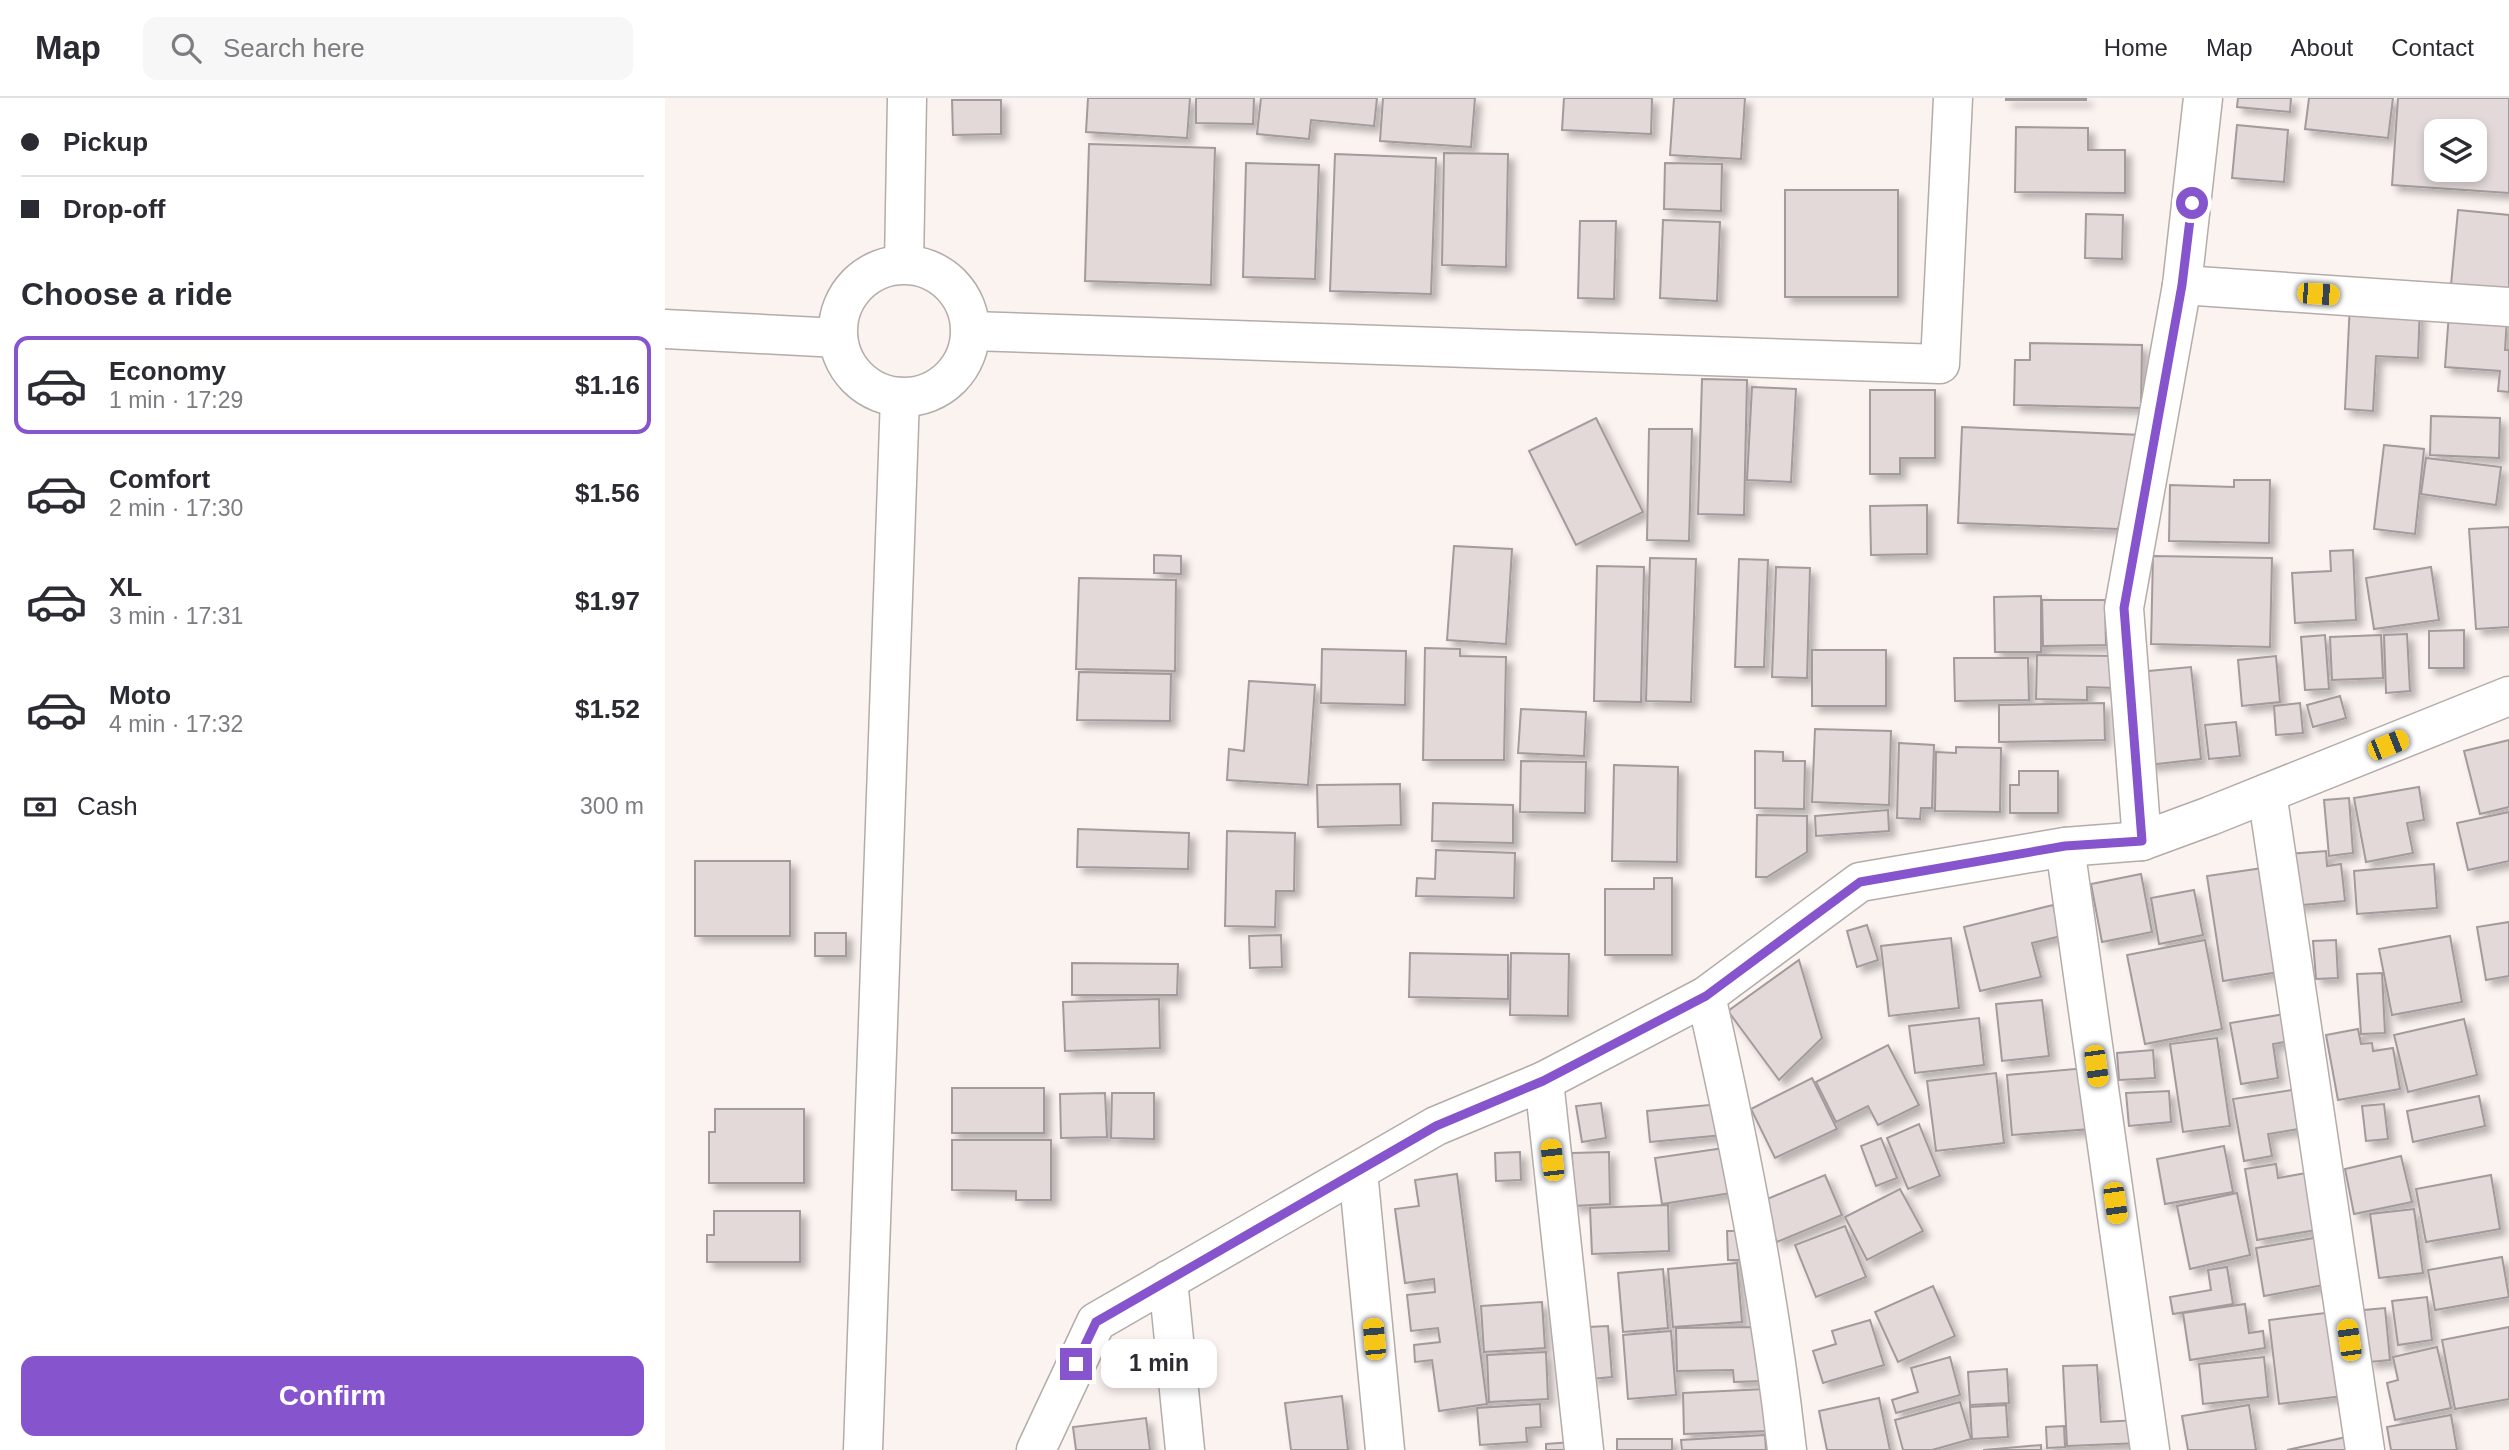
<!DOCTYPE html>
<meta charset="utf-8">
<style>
body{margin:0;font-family:Arial,sans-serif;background:#f7f7f7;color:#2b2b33;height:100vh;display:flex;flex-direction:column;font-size:26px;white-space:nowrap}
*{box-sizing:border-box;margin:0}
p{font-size:23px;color:#7c7c81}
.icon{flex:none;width:38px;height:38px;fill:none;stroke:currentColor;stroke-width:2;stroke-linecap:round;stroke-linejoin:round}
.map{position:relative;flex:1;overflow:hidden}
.drawer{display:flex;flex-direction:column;background:#fff;width:665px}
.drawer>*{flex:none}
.banner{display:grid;align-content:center;height:154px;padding:0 21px;background:#fff}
.tools{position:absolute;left:1759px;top:21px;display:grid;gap:14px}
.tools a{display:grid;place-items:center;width:63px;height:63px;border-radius:14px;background:#fff;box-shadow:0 4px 10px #0003;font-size:35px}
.end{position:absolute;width:32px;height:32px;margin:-16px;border:9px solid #8654cd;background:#fff;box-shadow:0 0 0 4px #fff}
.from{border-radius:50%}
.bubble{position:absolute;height:49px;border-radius:14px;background:#fff;box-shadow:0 4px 10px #0003;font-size:23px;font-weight:800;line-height:49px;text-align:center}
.car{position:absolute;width:21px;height:42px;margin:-21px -10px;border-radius:9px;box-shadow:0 0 5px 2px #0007;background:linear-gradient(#f5c518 24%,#345 0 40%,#f5c518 0 76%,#345 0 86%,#f5c518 0)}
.banner b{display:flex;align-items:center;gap:24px;height:66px;font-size:26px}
.banner b+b{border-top:2px solid #e1e1e2}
.banner i{width:18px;height:18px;background:#2b2b33}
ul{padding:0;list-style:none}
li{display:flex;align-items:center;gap:21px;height:98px;margin:0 14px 10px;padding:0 7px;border:4px solid transparent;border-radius:14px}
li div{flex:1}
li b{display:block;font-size:26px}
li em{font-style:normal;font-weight:800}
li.current{border-color:#8654cd}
li>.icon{width:63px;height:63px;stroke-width:1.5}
h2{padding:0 21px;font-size:32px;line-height:84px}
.pay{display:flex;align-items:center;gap:18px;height:77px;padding:0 21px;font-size:26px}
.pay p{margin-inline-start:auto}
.action{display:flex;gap:14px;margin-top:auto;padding:14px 21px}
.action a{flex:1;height:80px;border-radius:14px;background:#8654cd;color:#fff;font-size:28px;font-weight:800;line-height:80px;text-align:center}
header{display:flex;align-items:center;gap:42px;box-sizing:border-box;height:98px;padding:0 35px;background:#fff;border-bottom:2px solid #e1e1e2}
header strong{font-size:33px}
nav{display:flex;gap:38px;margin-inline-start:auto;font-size:24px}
.search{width:490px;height:63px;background:#f7f7f7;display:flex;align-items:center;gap:18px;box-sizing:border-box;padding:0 24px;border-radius:14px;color:#7c7c81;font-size:26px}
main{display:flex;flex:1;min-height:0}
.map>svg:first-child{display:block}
.building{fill:#e2d9d8;stroke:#a39b9b;stroke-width:2;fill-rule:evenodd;filter:url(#shadow)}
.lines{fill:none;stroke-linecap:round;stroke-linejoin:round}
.minor-casing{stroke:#b4aca9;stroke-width:41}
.minor{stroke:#fff;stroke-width:38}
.route{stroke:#8654cd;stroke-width:9}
</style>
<header>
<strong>Map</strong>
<div class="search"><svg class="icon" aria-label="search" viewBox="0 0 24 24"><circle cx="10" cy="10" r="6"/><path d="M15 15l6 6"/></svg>Search here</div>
<nav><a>Home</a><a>Map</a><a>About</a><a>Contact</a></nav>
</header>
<main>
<section class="drawer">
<div class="banner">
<b><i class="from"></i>Pickup</b>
<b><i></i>Drop-off</b>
</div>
<h2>Choose a ride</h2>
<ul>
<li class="current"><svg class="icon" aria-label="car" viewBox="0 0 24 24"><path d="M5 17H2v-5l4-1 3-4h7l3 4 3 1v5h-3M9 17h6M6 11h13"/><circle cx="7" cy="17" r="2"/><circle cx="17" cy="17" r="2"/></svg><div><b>Economy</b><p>1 min · 17:29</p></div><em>$1.16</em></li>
<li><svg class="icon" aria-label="car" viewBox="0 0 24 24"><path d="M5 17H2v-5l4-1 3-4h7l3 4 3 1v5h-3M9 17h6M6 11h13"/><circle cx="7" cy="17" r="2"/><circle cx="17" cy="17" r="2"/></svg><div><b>Comfort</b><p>2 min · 17:30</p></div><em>$1.56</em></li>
<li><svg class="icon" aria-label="car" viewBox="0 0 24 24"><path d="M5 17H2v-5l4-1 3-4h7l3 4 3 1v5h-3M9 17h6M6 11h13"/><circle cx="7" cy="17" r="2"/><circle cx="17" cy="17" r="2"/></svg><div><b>XL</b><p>3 min · 17:31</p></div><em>$1.97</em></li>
<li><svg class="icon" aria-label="car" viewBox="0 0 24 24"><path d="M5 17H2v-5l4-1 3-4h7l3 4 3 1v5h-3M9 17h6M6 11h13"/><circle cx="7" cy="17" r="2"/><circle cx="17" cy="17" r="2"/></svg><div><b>Moto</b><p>4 min · 17:32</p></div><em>$1.52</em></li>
</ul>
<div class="pay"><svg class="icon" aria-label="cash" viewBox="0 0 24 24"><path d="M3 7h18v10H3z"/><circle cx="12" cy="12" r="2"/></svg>Cash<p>300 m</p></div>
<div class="action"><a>Confirm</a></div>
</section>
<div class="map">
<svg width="1844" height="1352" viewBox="0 0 1844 1352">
<defs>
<filter id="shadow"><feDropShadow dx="6" dy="6" stdDeviation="3.5" flood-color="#0004"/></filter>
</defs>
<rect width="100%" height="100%" fill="#fbf3f0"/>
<g class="building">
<polygon points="423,0 525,0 522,40 421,34"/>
<polygon points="531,0 589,0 588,26 531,25"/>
<polygon points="596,0 712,0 709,28 646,22 644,41 592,36"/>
<polygon points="718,0 810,0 806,49 715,43"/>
<polygon points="899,0 987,0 986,36 897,32"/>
<polygon points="1009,0 1080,0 1076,61 1005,57"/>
<rect x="1341" y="0" width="80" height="2"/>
<polygon points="1573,0 1626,0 1625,14 1572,9"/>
<polygon points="1644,0 1728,0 1723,40 1640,31"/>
<path d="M1733,0H1844V95L1727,87ZM1771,33H1810V72H1771Z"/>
<polygon points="287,2 336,2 336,36 288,37"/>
<polygon points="1572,27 1623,32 1619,84 1567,80"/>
<polygon points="1351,29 1423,30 1423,52 1460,52 1460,95 1350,94"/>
<polygon points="424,46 550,50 546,187 420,183"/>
<polygon points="779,55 843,56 841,169 777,167"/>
<polygon points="670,56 771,60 766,196 665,193"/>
<polygon points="581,65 654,67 650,181 578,179"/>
<polygon points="1000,65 1057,66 1056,113 999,111"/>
<rect x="1120" y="92" width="113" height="107"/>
<polygon points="1793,112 1844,117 1844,192 1786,187"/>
<polygon points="1421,116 1458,117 1457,161 1420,160"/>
<polygon points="998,122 1055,124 1052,203 995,200"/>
<polygon points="915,123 951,123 949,201 913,200"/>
<polygon points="1685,204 1755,207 1753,260 1711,258 1708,313 1680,311"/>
<polygon points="1784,215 1842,219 1840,252 1844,252 1844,294 1833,293 1835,273 1780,269"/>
<polygon points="1365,245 1477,247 1476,310 1349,307 1350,262 1365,262"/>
<polygon points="1037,281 1082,282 1079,417 1033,416"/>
<polygon points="1087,289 1131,291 1126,384 1082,382"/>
<polygon points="1205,292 1270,292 1270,360 1235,360 1235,376 1205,376"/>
<polygon points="1766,318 1835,320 1834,360 1765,357"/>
<polygon points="931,320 978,414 911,447 864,353"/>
<polygon points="1297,329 1476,337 1453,431 1293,425"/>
<polygon points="984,331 1027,331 1024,443 982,442"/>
<polygon points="1719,347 1759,351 1750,436 1709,431"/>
<polygon points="1761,360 1836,369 1831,407 1756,396"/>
<polygon points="1569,382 1605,382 1604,445 1504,443 1505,387 1569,389"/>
<polygon points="1262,407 1262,456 1206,457 1205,408"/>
<polygon points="1844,429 1844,529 1811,531 1804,431"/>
<polygon points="789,448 847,451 841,546 782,542"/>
<polygon points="1688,452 1691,522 1630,525 1627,475 1666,473 1665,453"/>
<polygon points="489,457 516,458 516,476 489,475"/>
<polygon points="1488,458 1607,460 1605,549 1486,546"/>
<polygon points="985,460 1031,461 1026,604 981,603"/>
<polygon points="1074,461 1103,462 1099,569 1070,569"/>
<polygon points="932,468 979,469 976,604 929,603"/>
<polygon points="1111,469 1145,470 1142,580 1107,579"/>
<polygon points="1766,469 1774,522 1709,531 1701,480"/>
<polygon points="414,480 511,482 510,573 411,571"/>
<polygon points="1376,498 1376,554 1330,554 1329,499"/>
<polygon points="1377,502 1440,502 1441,547 1378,548"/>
<polygon points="1799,532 1799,570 1764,570 1764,533"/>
<polygon points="1742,536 1745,593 1721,595 1719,537"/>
<polygon points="1660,537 1664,591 1640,592 1636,539"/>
<polygon points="1716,537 1718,580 1667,582 1665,539"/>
<polygon points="760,550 795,551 795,558 841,559 839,662 758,662"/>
<polygon points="657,551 741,553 740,607 656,605"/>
<rect x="1147" y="552" width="74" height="56"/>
<polygon points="1372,557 1450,558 1450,590 1422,589 1422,602 1371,601"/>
<polygon points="1611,558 1615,604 1577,608 1573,562"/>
<polygon points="1289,560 1363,560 1364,602 1290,603"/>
<polygon points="1526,569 1536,661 1483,667 1473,574"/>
<polygon points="414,574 506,576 505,623 412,622"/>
<polygon points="584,583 650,587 643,687 562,682 564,651 579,653"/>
<polygon points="1675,598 1681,620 1648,629 1642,607"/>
<polygon points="1439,605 1440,642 1334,644 1334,607"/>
<polygon points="1635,605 1638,635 1611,637 1609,608"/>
<polygon points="856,611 921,614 919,658 853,655"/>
<polygon points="1571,624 1575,658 1544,661 1540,627"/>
<polygon points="1150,631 1226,633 1224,707 1147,704"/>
<polygon points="1844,642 1844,709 1815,716 1799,653"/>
<polygon points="1234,645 1269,647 1267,710 1256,710 1255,721 1232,720"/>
<polygon points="1291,649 1336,650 1335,714 1270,713 1271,654 1291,655"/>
<polygon points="1090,653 1118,654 1118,663 1140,663 1139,711 1090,710"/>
<polygon points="856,663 921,664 920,715 855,714"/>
<polygon points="949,667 1013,669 1012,764 947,763"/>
<polygon points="1354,673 1393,673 1393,715 1345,715 1345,687 1354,687"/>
<polygon points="735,686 736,727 653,729 652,687"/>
<polygon points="1754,689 1759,722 1742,725 1748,755 1701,764 1689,700"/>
<polygon points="1684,700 1688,755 1664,758 1659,702"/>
<polygon points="768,705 848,707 848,745 767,743"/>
<polygon points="1223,712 1224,733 1151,738 1150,718"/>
<polygon points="1844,714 1844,763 1803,772 1792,725"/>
<polygon points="1092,717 1142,718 1142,754 1102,779 1091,779"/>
<polygon points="413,731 524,735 523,771 412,769"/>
<polygon points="562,733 630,735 629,793 611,793 610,829 560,828"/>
<polygon points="771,752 850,755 849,800 751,798 752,780 770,781"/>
<polygon points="1661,753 1662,768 1676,766 1680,803 1627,808 1623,756"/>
<rect x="30" y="763" width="95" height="75"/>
<polygon points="1769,766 1772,810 1692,816 1689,773"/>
<polygon points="1605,769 1620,873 1558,883 1542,778"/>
<polygon points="1476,776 1487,834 1437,844 1426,786"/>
<polygon points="989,780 1007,780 1007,857 940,857 940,791 989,791"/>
<polygon points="1529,792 1538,837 1494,846 1486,800"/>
<polygon points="1388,807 1396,838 1367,845 1376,879 1315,893 1299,829"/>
<polygon points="1844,824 1844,878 1821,882 1812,829"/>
<polygon points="1202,827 1213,862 1192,869 1182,833"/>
<rect x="150" y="835" width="31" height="23"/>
<polygon points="616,837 617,869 585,870 584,838"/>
<polygon points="1785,838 1797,904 1727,917 1714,851"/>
<polygon points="1286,840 1294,910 1224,918 1216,848"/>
<polygon points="1540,842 1557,931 1480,946 1462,857"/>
<polygon points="1671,842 1673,880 1651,881 1648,843"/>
<polygon points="745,855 843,857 843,901 744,899"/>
<polygon points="846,855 904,856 903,918 845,917"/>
<polygon points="1134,862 1157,940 1114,982 1063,913"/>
<polygon points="407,865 513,866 512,897 407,897"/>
<polygon points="1717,875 1720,935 1696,936 1692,876"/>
<polygon points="494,901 495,950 400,953 398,904"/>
<polygon points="1377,902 1384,958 1337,963 1331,906"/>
<polygon points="1626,915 1631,942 1608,946 1613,980 1576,986 1565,925"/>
<polygon points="1314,920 1319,967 1250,975 1244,928"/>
<polygon points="1799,921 1812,977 1743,994 1729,937"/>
<polygon points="1693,931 1696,946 1707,945 1708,953 1728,950 1735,991 1673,1002 1661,937"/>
<polygon points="1552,940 1565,1028 1518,1034 1505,946"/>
<polygon points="1223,947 1254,1007 1213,1027 1203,1008 1171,1024 1151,984"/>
<polygon points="1488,952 1490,980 1454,982 1452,955"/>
<polygon points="1421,970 1426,1031 1347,1037 1342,977"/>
<polygon points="1331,975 1339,1045 1271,1053 1262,983"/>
<polygon points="1147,980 1172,1031 1110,1060 1086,1011"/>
<rect x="287" y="990" width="92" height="45"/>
<polygon points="1640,990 1646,1029 1603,1036 1607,1058 1579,1063 1568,1001"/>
<polygon points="1504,993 1506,1024 1464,1028 1461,995"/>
<polygon points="440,995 442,1039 396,1040 395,996"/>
<polygon points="447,995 489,995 489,1041 446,1040"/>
<polygon points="1814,998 1820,1028 1748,1044 1742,1013"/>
<polygon points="936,1005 941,1040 917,1044 911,1008"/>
<polygon points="1055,1006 1058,1037 985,1044 982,1013"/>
<polygon points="1719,1006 1723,1041 1701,1043 1697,1008"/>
<polygon points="50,1011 139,1011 139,1085 44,1085 44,1034 50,1034"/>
<polygon points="1254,1026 1275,1078 1243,1091 1222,1040"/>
<polygon points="1216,1040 1232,1080 1211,1088 1196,1048"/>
<polygon points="287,1042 386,1042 386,1102 351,1102 351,1093 287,1092"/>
<polygon points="1559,1048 1568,1094 1500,1106 1492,1061"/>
<polygon points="1059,1050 1066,1095 997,1106 990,1060"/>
<polygon points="855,1054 856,1082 831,1083 830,1055"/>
<polygon points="944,1054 945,1106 908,1108 907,1055"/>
<polygon points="1736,1058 1747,1104 1689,1116 1680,1071"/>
<polygon points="1611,1066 1613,1080 1647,1074 1657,1131 1592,1142 1580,1071"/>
<polygon points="792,1076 822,1306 774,1313 767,1262 750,1264 749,1247 775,1244 773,1230 746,1233 742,1197 770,1194 769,1181 740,1185 730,1111 754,1108 750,1082"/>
<polygon points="1160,1077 1177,1117 1112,1144 1095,1104"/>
<polygon points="1826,1077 1835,1131 1761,1144 1751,1091"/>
<polygon points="1235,1091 1258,1133 1202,1162 1180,1119"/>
<polygon points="1572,1095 1585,1157 1525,1171 1512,1108"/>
<polygon points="1003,1107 1004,1153 927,1156 925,1110"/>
<polygon points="1749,1111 1758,1175 1714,1180 1705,1116"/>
<polygon points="49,1113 135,1113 135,1164 42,1164 42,1137 49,1137"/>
<polygon points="1180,1128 1201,1179 1151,1199 1130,1147"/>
<polygon points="1062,1133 1079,1133 1080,1162 1063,1162"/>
<polygon points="1655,1139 1664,1186 1599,1198 1591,1150"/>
<polygon points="1837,1159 1844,1199 1770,1212 1763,1172"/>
<polygon points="1072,1165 1077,1224 1008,1229 1003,1171"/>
<polygon points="1562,1169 1568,1206 1508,1216 1505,1199 1546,1192 1543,1172"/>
<polygon points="998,1171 1003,1230 958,1234 953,1175"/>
<polygon points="1268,1188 1290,1238 1233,1264 1210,1214"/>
<polygon points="1762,1199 1767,1242 1733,1247 1727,1203"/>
<polygon points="877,1204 880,1250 819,1254 816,1208"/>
<polygon points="1580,1206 1584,1235 1598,1233 1600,1250 1525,1262 1518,1215"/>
<polygon points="1720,1210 1725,1262 1704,1264 1699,1212"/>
<polygon points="1668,1214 1678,1298 1614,1306 1604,1222"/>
<polygon points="1205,1222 1219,1267 1158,1285 1148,1253 1171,1246 1167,1233"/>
<polygon points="943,1228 947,1279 926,1281 923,1229"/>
<polygon points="1097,1229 1098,1283 1069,1284 1068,1272 1012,1273 1011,1230"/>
<polygon points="1844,1229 1844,1301 1790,1311 1777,1242"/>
<polygon points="1006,1233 1011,1297 963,1301 958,1237"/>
<polygon points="1772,1249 1786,1310 1730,1322 1722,1285 1733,1282 1728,1259"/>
<polygon points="881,1254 883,1301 824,1304 822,1257"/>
<polygon points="1285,1259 1295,1297 1231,1315 1227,1302 1253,1294 1246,1270"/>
<polygon points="1599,1259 1603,1299 1538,1306 1534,1266"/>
<polygon points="1432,1267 1436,1324 1474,1322 1475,1345 1402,1348 1398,1268"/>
<polygon points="1342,1271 1344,1305 1305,1307 1303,1274"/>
<polygon points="1100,1291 1102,1333 1019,1336 1018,1295"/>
<polygon points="677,1298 683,1352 626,1352 620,1305"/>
<polygon points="1214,1300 1225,1352 1162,1352 1154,1313"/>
<polygon points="1295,1304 1306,1341 1267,1352 1238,1352 1230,1322"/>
<polygon points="875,1306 876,1329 861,1330 862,1344 815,1347 812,1310"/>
<polygon points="1341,1307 1343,1339 1307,1341 1305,1309"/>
<polygon points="1584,1307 1591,1352 1523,1352 1517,1318"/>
<polygon points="1786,1317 1792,1352 1726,1352 1722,1329"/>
<polygon points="481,1320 485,1352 411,1352 408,1329"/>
<polygon points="1399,1328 1400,1349 1382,1350 1381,1329"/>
<polygon points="1100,1337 1101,1352 1017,1352 1016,1342"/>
<polygon points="1686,1338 1689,1352 1622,1352"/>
<rect x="952" y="1341" width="55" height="11"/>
<polygon points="907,1344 908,1352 881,1352 881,1346"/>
<polygon points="1376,1347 1376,1352 1318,1352"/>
</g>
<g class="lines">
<defs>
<g id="minor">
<polyline points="239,166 242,0"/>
<circle cx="239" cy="233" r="66"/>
<polyline points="1517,187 1844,209"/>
<polyline points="0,231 173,240"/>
<polyline points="306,233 1275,266 1288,0"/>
<polyline points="1602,695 1700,1352"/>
<polyline points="1477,743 1459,510 1517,187 1538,0"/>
<polyline points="1400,749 1485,1352"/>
<path d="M1041,898C1075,1048 1105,1199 1122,1352"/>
<polyline points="879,983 919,1352"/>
<polyline points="693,1073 720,1352"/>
<polyline points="503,1182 520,1352"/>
<polyline points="198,1352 235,299"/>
<polyline points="371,1352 431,1224 771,1028 879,983 1041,898 1195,784 1400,749 1477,743 1545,718 1844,598"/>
</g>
</defs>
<use href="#minor" class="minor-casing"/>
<use href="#minor" class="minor"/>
</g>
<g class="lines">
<polyline class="route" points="411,1266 431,1224 771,1028 878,983 1041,898 1195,784 1400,748 1477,743 1459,510 1517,187 1527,105"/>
</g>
</svg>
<div class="tools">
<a><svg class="icon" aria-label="layers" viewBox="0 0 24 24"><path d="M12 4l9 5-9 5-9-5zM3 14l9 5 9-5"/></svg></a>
</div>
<i class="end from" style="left:1527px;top:105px"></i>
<i class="end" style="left:411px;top:1266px"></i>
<div class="bubble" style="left:436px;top:1241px;width:116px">1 min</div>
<i class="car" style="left:1653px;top:196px;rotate:94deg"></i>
<i class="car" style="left:1723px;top:647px;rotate:68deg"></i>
<i class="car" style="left:1431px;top:968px;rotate:172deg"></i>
<i class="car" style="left:887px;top:1062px;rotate:354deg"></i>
<i class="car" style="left:1450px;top:1105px;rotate:172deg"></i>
<i class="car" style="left:709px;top:1241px;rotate:355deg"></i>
<i class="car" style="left:1684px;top:1242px;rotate:352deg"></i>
</div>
</main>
